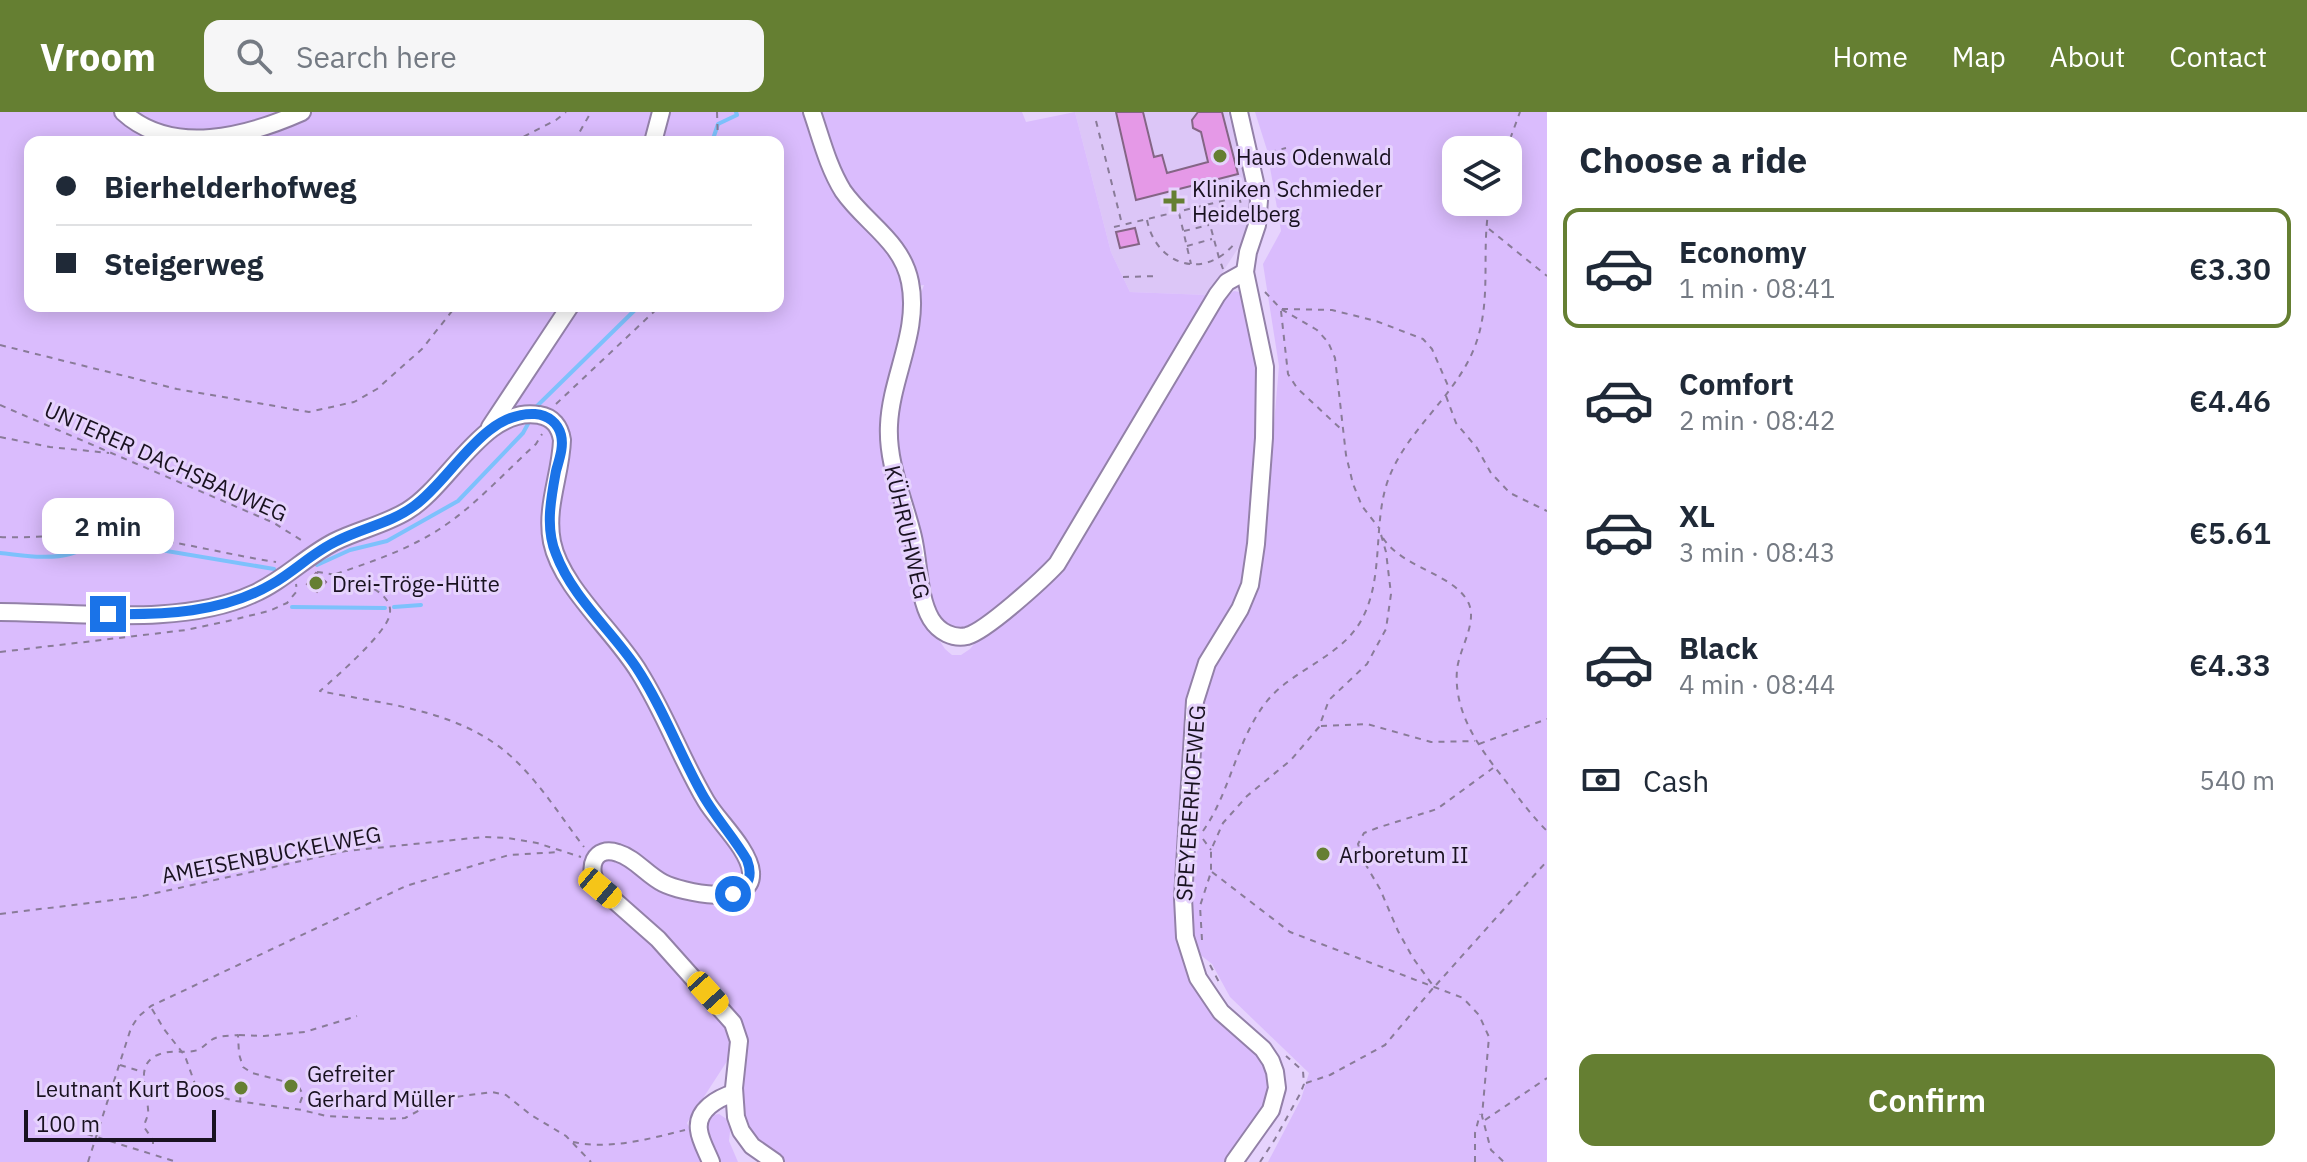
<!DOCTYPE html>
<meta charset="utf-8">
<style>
body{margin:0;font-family:"IBM Plex Sans",sans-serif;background:#f6f6f7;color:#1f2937;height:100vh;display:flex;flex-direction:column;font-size:30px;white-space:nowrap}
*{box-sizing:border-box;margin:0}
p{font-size:26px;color:#747a83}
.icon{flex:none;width:44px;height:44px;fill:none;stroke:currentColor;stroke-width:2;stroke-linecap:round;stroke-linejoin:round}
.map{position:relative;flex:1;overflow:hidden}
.panel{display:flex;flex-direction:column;background:#fff;width:760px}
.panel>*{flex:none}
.top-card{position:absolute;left:24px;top:24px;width:760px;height:176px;border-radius:16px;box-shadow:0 4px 20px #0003;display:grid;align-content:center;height:176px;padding:0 32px;background:#fff}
.fabs{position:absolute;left:1442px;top:24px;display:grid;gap:16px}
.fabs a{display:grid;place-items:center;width:80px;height:80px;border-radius:16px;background:#fff;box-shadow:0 4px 20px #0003;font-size:40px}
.scale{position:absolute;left:24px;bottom:20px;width:192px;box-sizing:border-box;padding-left:8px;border:4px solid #191220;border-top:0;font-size:22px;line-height:28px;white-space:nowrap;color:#191220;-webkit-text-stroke:6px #e6d3fd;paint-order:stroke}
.end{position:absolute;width:36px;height:36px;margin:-18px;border:10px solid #1a73e8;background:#fff;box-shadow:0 0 0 4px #fff}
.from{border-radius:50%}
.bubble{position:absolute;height:56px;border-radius:16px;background:#fff;box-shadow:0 4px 20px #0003;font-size:26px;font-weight:600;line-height:56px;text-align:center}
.car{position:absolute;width:24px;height:48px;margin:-24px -12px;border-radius:10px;box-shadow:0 0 6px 2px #0007;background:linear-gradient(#f5c518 24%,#345 0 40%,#f5c518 0 76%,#345 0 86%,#f5c518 0)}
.top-card b{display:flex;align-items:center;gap:28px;height:76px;font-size:30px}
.top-card b+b{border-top:2px solid #e0e1e3}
.top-card i{width:20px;height:20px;background:#1f2937}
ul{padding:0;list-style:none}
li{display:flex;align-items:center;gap:24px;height:120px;margin:0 16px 12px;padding:0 16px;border:4px solid transparent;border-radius:16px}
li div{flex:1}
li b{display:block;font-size:30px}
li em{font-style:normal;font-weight:600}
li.active{border-color:#657f32}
li>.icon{width:72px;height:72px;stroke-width:1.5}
h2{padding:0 32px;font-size:36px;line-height:96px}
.pay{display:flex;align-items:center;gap:20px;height:88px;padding:0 32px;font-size:30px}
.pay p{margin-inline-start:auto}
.action{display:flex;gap:16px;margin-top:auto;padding:16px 32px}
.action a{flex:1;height:92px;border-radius:16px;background:#657f32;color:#fff;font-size:32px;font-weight:600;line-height:92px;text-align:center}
header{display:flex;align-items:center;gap:48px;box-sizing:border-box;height:112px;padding:0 40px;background:#657f32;color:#fff}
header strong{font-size:38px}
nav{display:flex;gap:44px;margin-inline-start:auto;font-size:28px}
.search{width:560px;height:72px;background:#f6f6f7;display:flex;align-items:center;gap:20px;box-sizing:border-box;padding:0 28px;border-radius:16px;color:#747a83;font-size:30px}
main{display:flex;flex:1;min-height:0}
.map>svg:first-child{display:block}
.built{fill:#dcc6f7}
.green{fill:#dabcfd;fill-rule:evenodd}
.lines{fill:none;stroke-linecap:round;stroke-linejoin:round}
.stream{stroke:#7dc1fc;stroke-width:4}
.building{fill:#e599e7;stroke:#846585;stroke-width:2}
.minor-casing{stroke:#9381a8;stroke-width:20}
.path{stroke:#897b98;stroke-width:2;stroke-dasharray:6 6;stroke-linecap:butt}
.minor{stroke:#fff;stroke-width:16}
.path-bridge{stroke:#897b98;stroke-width:2;stroke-dasharray:6 6;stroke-linecap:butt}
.route{stroke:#1a73e8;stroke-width:10}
.poi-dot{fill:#657f32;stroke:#e6d3fd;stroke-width:3}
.labels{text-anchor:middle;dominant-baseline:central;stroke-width:6;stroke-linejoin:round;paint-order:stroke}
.poi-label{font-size:22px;fill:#191220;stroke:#e6d3fd;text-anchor:start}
.street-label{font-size:22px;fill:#191220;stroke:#e6d3fd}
</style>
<header>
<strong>Vroom</strong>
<div class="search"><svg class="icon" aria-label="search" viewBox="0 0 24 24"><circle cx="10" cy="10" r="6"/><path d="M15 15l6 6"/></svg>Search here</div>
<nav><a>Home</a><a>Map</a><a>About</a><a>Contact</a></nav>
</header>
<main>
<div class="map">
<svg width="1547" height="1050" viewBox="0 0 1547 1050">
<rect width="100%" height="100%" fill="#e6d3fd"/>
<polygon class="built" points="1075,0 1228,0 1249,79 1251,99 1242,130 1208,183 1130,180 1111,140"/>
<g class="green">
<path d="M0,0H1022L1026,10L1075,0L1111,140L1130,180L1208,183L1047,457L973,514C956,518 945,513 933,499L899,358L894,315L918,190L924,173L905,175L909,188L883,305L937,525L945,537L952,543H961L970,537L979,526L1036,481L1223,187L1234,179L1240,180L1242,183L1261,263L1259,338L1272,336L1279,254L1263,152L1281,119L1267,38L1255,0H1547V1050H1268L1301,987L1309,961L1230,885L1212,852L1198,841L1191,807L1193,765L1199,724L1180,733L1186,847L1261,943L1270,968L1269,987L1229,1050H784C736,1020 739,995 746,944L731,943L687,1011L705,1050H0ZM30,30H778V194H30ZM1456,38H1508V90H1456Z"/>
<polygon points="719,1002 731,1010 729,1029 738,1050 718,1050 704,1019 708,1004"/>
</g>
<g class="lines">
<g class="stream">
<polyline points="712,30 718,12 737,3 736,0"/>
<polyline points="537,294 639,194"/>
<path d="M0,441C22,443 48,448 70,442C88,437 93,432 113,430L274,457"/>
<polyline points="317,453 350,438 387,429 458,389 523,321 529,310"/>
<polyline points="292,495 385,496"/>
<polyline points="394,495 421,493"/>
</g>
</g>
<g class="building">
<polygon points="1116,0 1143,0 1154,45 1162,43 1167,61 1208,50 1201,20 1193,16 1192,8 1198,0 1222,0 1238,62 1136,88"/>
<polygon points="1135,116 1139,132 1120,136 1116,120"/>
<polygon points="316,461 326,470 317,480 307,472"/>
</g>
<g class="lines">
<defs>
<g id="minor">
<path d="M123,0C172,45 248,24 302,0"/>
<path d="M812,0C821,26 828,55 843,79C865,111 902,129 910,170C920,219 891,265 889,313C887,352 904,387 913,425C919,450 918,485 931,507C939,520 953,527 967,524C986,519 1042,468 1057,452L1217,183L1227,170L1245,160"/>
<polyline points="653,30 661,0"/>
<polyline points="490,315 570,194"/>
<path d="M0,500C78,500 181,515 253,482C283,469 305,445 334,430C358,418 384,413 407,399C449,374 485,293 539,303C553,305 560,315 562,328C561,362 545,395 552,430C561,475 615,520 639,560C665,601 681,647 706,689C717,708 749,737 751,760C754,797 681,780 663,771C647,763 635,746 618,741C594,733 586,756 598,774L658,827L733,911L739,929L734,976L736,1005L741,1019L752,1034L775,1050"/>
<path d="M711,1050C707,1040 700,1028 699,1018C696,998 718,986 734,981"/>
<polyline points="1234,1050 1271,998 1277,976 1275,960 1271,949 1263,937 1221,900 1198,866 1185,825 1183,786 1195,589 1207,551 1240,497 1250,473 1256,432 1264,326 1265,255 1245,160 1248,140 1257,113 1259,88 1239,0"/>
</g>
</defs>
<use href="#minor" class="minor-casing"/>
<g class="path">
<polyline points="717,0 718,30"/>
<polyline points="1096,9 1122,112"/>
<polyline points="513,30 556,8 566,0"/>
<polyline points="574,30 591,0"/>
<polyline points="1506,38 1520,0"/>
<polyline points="1239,85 1243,99"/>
<polyline points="1205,94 1219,146 1223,157"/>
<polyline points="1179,101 1191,152"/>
<path d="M1147,108C1156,153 1204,169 1235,131"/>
<polyline points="1114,115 1239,85 1242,79"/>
<polyline points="1489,117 1547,164"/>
<polyline points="1184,119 1209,113"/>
<polyline points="1187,134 1212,127"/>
<polyline points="1123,165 1159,164"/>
<polyline points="1265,180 1281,197 1317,218 1328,230 1335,246 1346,343 1353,372 1362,394 1379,416"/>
<polyline points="1282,197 1332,198 1376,209 1423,227 1432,237 1449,276"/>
<polyline points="1281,199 1288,262 1297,276 1342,318"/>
<polyline points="0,233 177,277 309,300 354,290 377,277 422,237 456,194"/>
<polyline points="1446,284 1456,311 1477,336 1491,361 1510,381 1547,399"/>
<polyline points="556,292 660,194"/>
<polyline points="0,293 274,411 301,428 303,433"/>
<polyline points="0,325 50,335 109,341"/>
<path d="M0,425C39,427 78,420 118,423C171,427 223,442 276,450"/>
<path d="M1383,426C1403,457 1456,462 1469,492C1477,512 1459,537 1457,558C1453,605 1485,643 1512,677C1523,692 1534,706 1547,719"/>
<path d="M317,460C337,462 399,475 389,505C383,524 337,564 320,579C383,592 454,597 506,640C537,666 560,704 584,735"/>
<path d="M336,462C371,450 407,438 438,418C473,396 505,360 536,332L542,322"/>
<polyline points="0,540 186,518 228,509 269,499 287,491 297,479 296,472"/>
<polyline points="1321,614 1367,612 1431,630 1475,629"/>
<polyline points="1479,632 1547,607"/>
<path d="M1203,719C1231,679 1236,628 1267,589C1293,557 1342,545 1362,507C1384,466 1373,414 1387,371C1405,318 1456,285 1475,234C1493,187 1480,137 1490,90"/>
<polyline points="1203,727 1211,738"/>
<polyline points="1212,760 1290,820 1463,886 1479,903 1489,925 1482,1004 1491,1038 1504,1050"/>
<polyline points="0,802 138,785 346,739 483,725 507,726 537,731 581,745"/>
<polyline points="1202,828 1200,794 1211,760 1211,738 1223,711 1247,684 1291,648 1319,615 1329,588 1367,552 1386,517 1391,482 1386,440 1380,419"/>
<polyline points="1210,853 1220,872"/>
<polyline points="1436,873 1547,749"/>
<polyline points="152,897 164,917 185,944 195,972 208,982 236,989 302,998 326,1004 387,1007 405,1006 435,990 455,985 492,980 506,983 531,1003 566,1024 591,1050"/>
<polyline points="239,923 264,924 305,920 357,904"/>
<polyline points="120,953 143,960"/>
<polyline points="1306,971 1330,963 1385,933 1434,875 1413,846 1398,819 1380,777 1363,748 1358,732 1364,721 1377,716 1437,697 1493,656"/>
<polyline points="240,989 241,979"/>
<polyline points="1485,1008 1547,966"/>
<polyline points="87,1022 177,1050"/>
<path d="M573,1030C609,1038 649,1027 685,1018"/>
<path d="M153,1032V1028L144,1015C145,1008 149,1004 148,997C147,977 134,951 160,942C173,937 185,942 198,938C204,935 208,930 213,927C221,923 230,924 238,923L239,942L243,955L252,961L298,973L303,983L298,996"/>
<polyline points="88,1050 131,916 138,905 151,894 406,774 509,743 560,740"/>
<polyline points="1260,1050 1275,1027 1300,982 1304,972 1303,959 1286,944"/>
<polyline points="1475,1050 1475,1021 1480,1002"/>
</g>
<use href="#minor" class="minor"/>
<polyline class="path-bridge" points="1235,49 1286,36"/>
</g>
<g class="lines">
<path class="route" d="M108,502C163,503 223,501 272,472C295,459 313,440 337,429C362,416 391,411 414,394C452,367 483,299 535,302C548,303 558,311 561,323C564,335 559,348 556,359C551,386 545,416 556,442C572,485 611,518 636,555C662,594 678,638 700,678C713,703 733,724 747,748C753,764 749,775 733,782"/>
</g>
<g class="poi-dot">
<circle cx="1220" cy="44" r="8"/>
<path d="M1170 77h8v8h8v8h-8v8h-8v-8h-8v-8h8z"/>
<circle cx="316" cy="471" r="8"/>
<circle cx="1323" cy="742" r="8"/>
<circle cx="291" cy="974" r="8"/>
<circle cx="241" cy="976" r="8"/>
</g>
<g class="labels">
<g class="poi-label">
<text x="1236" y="44">Haus Odenwald</text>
<text x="1192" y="76">Kliniken Schmieder<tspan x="1192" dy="25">Heidelberg</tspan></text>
<text x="332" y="471">Drei-Tröge-Hütte</text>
<text x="1339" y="742">Arboretum II</text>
<text x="307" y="961">Gefreiter<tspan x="307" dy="25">Gerhard Müller</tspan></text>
<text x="225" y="976" text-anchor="end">Leutnant Kurt Boos</text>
</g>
<g class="street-label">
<text transform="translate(166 349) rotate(24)">UNTERER DACHSBAUWEG</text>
<text transform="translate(908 420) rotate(77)">KÜHRUHWEG</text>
<text transform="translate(1190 691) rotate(-86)">SPEYERERHOFWEG</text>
<text transform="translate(271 742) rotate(-11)">AMEISENBUCKELWEG</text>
</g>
</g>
</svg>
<div class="fabs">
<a><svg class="icon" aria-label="layers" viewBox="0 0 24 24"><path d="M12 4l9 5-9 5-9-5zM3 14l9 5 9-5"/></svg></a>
</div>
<div class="scale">100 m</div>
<i class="end from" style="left:733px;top:782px"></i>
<i class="end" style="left:108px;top:502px"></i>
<div class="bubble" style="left:42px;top:386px;width:132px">2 min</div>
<i class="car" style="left:600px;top:776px;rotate:130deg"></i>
<i class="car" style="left:708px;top:881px;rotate:138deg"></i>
<div class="top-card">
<b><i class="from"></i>Bierhelderhofweg</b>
<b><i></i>Steigerweg</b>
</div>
</div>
<section class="panel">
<h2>Choose a ride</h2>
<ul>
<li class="active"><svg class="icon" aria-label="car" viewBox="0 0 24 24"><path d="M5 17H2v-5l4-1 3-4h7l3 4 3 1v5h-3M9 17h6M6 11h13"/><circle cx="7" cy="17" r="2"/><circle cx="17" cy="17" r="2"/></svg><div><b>Economy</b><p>1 min · 08:41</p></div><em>€3.30</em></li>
<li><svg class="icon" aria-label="car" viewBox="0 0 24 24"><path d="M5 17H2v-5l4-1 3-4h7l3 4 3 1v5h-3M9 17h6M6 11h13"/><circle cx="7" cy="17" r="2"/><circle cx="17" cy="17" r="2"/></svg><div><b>Comfort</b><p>2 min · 08:42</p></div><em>€4.46</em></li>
<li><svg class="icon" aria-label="car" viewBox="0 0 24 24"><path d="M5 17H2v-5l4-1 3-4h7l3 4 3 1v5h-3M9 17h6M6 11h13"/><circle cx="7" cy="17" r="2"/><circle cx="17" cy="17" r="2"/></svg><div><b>XL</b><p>3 min · 08:43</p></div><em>€5.61</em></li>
<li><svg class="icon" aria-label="car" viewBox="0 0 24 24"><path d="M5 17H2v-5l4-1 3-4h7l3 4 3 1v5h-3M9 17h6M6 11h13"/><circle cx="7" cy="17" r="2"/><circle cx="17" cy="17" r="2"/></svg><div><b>Black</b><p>4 min · 08:44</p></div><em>€4.33</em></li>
</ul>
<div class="pay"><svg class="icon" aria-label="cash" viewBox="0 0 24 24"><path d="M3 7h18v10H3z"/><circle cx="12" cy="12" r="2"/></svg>Cash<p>540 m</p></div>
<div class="action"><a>Confirm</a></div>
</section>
</main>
